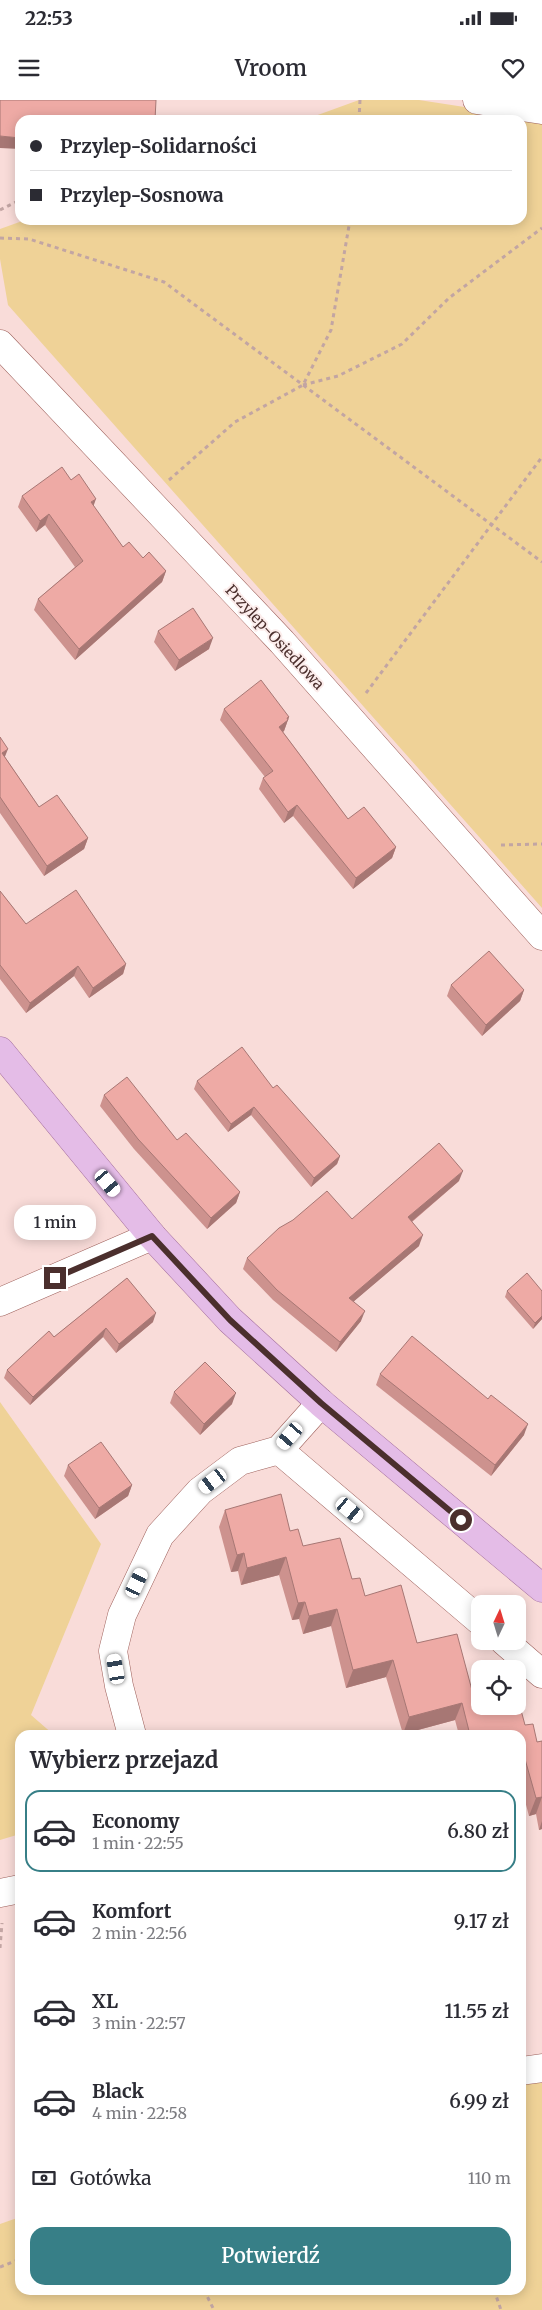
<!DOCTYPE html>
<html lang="pl">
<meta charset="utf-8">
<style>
body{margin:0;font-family:Merriweather,serif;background:#f2f2f3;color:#2b2b33;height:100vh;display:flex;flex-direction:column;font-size:19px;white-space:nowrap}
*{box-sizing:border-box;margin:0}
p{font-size:16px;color:#7c7c81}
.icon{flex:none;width:28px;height:28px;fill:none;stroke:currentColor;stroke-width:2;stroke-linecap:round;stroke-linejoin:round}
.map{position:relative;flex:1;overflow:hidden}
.side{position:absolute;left:15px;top:1630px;width:511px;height:565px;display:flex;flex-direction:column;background:#fff;border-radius:15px;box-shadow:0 2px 12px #0003}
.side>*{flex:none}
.banner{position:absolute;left:15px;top:15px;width:512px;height:110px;border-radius:15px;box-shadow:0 2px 12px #0003;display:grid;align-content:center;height:110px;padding:0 15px;background:#fff}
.needle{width:32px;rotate:4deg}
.fabs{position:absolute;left:471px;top:1495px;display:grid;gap:10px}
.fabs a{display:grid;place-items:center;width:55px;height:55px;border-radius:10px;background:#fff;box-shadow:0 2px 12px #0003;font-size:25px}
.end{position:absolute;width:22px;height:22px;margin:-11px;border:6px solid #4b2f2d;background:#fff;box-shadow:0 0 0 2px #fff}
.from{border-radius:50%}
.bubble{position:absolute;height:35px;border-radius:15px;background:#fff;box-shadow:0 2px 12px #0003;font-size:16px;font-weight:600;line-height:35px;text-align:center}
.car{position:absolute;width:15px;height:30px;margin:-15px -8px;border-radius:6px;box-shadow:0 0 4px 1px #0007;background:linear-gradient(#fff 24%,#345 0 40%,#fff 0 76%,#345 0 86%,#fff 0)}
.banner b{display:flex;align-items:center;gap:18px;height:48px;font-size:19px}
.banner b+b{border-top:1px solid #e1e1e2}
.banner i{width:12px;height:12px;background:#2b2b33}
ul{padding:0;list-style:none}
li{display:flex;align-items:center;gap:15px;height:82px;margin:0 10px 8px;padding:0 5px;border:2px solid transparent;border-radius:15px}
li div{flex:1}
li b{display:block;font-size:19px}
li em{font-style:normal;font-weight:600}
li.selected{border-color:#377f87}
li>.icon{width:45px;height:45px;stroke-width:1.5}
h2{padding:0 15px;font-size:22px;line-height:60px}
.pay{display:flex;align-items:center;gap:12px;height:55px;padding:0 15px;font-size:19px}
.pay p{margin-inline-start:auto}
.button{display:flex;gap:10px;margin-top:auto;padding:10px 15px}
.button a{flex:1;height:58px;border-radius:15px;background:#377f87;color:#fff;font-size:20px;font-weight:600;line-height:58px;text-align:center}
.status{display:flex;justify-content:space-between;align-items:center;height:35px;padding:0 25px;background:#fff;direction:ltr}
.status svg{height:14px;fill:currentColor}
header{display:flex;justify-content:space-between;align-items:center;height:65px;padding:0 15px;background:#fff;font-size:22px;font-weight:600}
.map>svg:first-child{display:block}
.green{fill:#efd297}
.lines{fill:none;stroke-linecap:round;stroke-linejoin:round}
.minor-casing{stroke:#9d605b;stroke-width:29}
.major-casing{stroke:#a36e9c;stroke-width:29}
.path{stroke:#c2a5a3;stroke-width:3;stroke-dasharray:4 4;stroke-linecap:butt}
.minor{stroke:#fff;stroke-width:28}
.major{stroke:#e4bce7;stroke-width:28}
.wall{fill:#cd928e}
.shaded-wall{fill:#a77774}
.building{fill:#eeaaa5;stroke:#a77774}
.route{stroke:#4b2f2d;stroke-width:6}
.labels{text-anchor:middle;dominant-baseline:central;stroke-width:4;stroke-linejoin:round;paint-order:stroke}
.street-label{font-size:15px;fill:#4b2f2d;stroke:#fcedec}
</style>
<div class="status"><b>22:53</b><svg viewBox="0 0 49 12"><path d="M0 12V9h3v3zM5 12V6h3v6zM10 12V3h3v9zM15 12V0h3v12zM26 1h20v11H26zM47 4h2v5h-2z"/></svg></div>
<header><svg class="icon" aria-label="menu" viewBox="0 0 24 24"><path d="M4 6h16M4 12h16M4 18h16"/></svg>Vroom<svg class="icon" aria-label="heart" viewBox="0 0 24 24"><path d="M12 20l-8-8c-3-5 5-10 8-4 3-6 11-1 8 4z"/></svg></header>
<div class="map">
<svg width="542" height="2210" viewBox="0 0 542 2210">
<rect width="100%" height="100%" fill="#f9dcd9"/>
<g class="green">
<polygon points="359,0 419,0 542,19 542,808 8,205 0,159 0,129 25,120 522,120 522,20 304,20"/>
<polygon points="0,1302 101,1444 31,1615 54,1635 20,1635 20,1734 0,1740"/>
<polygon points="542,1966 542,2210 0,2210 0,2124 20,2117 20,2190 521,2190 521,1968"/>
</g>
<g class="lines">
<defs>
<g id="minor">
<polyline points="477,0 542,10"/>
<polyline points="0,244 282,542 542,836"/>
<polyline points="0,1202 152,1136"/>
<polyline points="279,1350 480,1521"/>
<polyline points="504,1541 542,1574"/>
<polyline points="132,1635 119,1586 113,1551 122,1515 160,1435 200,1391 240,1361 279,1350 321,1303"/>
<polyline points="0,1793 20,1789"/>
<polyline points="521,1971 542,1968"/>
</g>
<polyline id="major" points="0,951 152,1136 230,1220 321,1303 542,1488"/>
</defs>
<use href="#minor" class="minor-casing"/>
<use href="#major" class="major-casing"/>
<g class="path">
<polyline points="359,20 360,0"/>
<polyline points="0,110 20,100"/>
<polyline points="0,138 29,139 164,182 542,462"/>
<polyline points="303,285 338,276 402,244 449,198 542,128"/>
<polyline points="169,380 235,322 303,285 331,230 350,120"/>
<polyline points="366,593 542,357"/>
<polyline points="501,745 542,744"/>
<polyline points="0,1848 2,1823"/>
<polyline points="0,2167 20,2159"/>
<polyline points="204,2190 214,2210"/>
<polyline points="494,2190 501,2210"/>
</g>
<use href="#minor" class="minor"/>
<use href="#major" class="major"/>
</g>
<g class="wall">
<polygon points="71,380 93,406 123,447 143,458 166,471 162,482 75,560 34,510 38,499 75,467 45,425 36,432 18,407 22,396"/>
<polygon points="158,531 209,549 175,571 154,542"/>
<polygon points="224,609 289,617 284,631 283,632 348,719 396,747 392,758 353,789 293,716 284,723 259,689 263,678 265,677 220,620"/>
<polygon points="0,637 5,657 39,707 88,738 84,749 44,776 0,713"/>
<polygon points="0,791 26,824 126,864 123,874 89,898 74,876 26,913 0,879"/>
<polygon points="451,885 524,890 520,901 482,936 447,896"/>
<polygon points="197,981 273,988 340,1056 337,1064 311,1087 251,1015 228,1032 194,989"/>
<polygon points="104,995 177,1040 240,1092 236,1103 207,1129 134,1049 100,1006"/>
<polygon points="459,1081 412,1122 419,1146 354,1201 361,1221 336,1252 273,1200 243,1169 247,1158 352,1119"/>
<polygon points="127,1178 153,1222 116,1253 103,1237 30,1305 4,1278 7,1270 54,1237"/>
<polygon points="507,1191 542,1219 533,1229 505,1197"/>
<polygon points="380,1274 524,1335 491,1376 376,1285"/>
<polygon points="174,1292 232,1304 200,1335 170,1303"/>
<polygon points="68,1365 132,1385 128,1396 95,1419 64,1376"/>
<polygon points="225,1410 290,1431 303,1446 352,1479 365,1496 473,1594 525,1625 537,1642 542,1641 542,1729 539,1730 536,1714 529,1716 521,1686 521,1635 459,1635 455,1620 403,1634 386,1577 346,1588 331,1526 303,1534 299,1519 292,1520 279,1475 241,1485 238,1471 231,1472 219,1427"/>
<polygon points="20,1840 20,1856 18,1846"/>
</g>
<g class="shaded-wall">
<polygon points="0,36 20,38 20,49 0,48"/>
<polygon points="96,399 92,410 91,402"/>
<polygon points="49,414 45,425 36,432 40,421"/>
<polygon points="166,471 162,482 75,560 79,549"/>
<polygon points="213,538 209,549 175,571 179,560"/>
<polygon points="289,617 284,631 275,638 279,627 287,618"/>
<polygon points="8,649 4,659 2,653"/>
<polygon points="297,705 293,716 284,723 288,712"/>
<polygon points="88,738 84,749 44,776 47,766"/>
<polygon points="396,747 392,758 353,789 356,778"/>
<polygon points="126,864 123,874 89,898 93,888"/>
<polygon points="78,866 74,876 26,913 30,903"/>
<polygon points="524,890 520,901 482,936 486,925"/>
<polygon points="254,1007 251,1015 228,1032 231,1024"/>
<polygon points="340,1056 337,1064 311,1087 314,1078"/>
<polygon points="463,1071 459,1081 404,1128 408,1117"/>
<polygon points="240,1092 236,1103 207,1129 211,1118"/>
<polygon points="423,1135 419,1146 346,1208 349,1198"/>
<polygon points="365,1211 361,1221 336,1252 340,1242"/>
<polygon points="156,1213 153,1222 116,1253 119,1244"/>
<polygon points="542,1216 542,1219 533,1229 535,1223"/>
<polygon points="106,1228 103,1237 30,1305 33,1297"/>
<polygon points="236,1293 232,1304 200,1335 204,1324"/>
<polygon points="528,1324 524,1335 491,1376 495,1365"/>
<polygon points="132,1385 128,1396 95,1419 99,1408"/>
<polygon points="244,1453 238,1471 231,1472 237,1455"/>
<polygon points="286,1457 279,1475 241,1485 247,1468"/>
<polygon points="305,1502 299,1519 292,1520 298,1503"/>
<polygon points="337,1509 331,1526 303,1534 309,1516"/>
<polygon points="393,1560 386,1577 346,1588 353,1570"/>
<polygon points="462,1603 455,1620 403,1634 409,1617"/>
<polygon points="542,1697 536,1714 529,1716 536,1698"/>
<polygon points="542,1721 542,1729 539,1730"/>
</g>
<g class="building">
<polygon points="0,0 156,0 155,20 20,20 20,38 0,36"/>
<polygon points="62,367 71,380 79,374 96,399 91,402 123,447 129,442 143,458 149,452 166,471 79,549 38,499 83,461 49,414 40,421 22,396"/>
<polygon points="193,508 213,538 179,560 158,531"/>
<polygon points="261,580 289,617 287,618 288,620 279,627 348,719 364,707 396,747 356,778 297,705 288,712 263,678 273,671 224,609"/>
<polygon points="0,637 8,649 2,653 39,707 57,695 88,738 47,766 0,697"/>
<polygon points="76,790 126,864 93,888 78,866 30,903 0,865 0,791 26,824"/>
<polygon points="489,851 524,890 486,925 451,885"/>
<polygon points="242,947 273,988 277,985 340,1056 314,1078 254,1007 231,1024 197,981"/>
<polygon points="127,977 177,1040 186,1033 240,1092 211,1118 138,1039 104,995"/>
<polygon points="439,1043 463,1071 408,1117 423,1135 349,1198 365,1211 340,1242 277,1190 247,1158 279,1128 293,1120 327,1091 352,1119"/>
<polygon points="527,1173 542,1191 542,1216 535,1223 507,1191"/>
<polygon points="127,1178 156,1213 119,1244 106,1228 33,1297 7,1270 49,1231 54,1237"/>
<polygon points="412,1236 488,1299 491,1295 528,1324 495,1365 380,1274"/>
<polygon points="205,1262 236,1293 204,1324 174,1292"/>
<polygon points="101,1342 132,1385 99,1408 68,1365"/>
<polygon points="281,1394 290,1431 298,1429 303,1446 340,1438 352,1479 360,1478 365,1496 401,1485 417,1543 457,1534 473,1594 480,1592 480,1606 518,1606 518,1599 525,1625 533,1624 537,1642 542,1641 542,1698 542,1697 536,1698 523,1652 521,1652 521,1635 470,1635 462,1603 409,1617 393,1560 353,1570 337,1509 309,1516 305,1502 298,1503 286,1457 247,1468 244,1453 237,1455 225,1410"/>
</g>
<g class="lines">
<polyline class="route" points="55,1178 152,1136 230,1220 321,1303 461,1420"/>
</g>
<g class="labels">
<g class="street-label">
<text transform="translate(275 537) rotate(47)">Przylep-Osiedlowa</text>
</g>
</g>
</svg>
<div class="fabs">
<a><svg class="needle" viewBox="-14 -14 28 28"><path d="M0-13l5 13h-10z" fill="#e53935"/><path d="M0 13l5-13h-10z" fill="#7c7c81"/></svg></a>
<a><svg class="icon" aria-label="locate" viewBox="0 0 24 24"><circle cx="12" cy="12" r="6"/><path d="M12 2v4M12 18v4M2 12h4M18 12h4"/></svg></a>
</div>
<i class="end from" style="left:461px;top:1420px"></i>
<i class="end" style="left:55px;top:1178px"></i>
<div class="bubble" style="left:14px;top:1105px;width:82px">1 min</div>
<i class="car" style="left:108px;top:1083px;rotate:140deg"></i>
<i class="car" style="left:290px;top:1336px;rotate:221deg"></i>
<i class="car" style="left:213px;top:1381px;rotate:233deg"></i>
<i class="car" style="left:350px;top:1410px;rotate:130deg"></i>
<i class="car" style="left:137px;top:1483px;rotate:25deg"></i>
<i class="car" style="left:116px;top:1569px;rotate:350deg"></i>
<div class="banner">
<b><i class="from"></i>Przylep-Solidarności</b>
<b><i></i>Przylep-Sosnowa</b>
</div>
<section class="side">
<h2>Wybierz przejazd</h2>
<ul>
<li class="selected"><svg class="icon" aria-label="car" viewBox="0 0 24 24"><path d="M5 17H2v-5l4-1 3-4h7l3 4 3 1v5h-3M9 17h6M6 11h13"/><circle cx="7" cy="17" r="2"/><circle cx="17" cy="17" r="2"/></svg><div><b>Economy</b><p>1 min · 22:55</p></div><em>6.80 zł</em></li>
<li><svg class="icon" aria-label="car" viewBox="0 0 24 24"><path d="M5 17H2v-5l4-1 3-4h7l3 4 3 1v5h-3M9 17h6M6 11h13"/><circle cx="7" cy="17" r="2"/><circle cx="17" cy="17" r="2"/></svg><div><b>Komfort</b><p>2 min · 22:56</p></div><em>9.17 zł</em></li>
<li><svg class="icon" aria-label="car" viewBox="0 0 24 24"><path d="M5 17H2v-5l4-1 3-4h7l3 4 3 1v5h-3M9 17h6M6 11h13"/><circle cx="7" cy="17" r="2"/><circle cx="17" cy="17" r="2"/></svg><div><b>XL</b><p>3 min · 22:57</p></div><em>11.55 zł</em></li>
<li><svg class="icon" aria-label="car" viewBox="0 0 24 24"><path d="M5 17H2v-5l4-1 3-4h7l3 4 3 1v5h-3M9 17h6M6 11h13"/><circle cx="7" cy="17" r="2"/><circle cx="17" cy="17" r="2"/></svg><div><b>Black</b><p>4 min · 22:58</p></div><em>6.99 zł</em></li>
</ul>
<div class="pay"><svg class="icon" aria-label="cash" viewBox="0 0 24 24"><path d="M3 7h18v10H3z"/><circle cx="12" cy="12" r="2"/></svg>Gotówka<p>110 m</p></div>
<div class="button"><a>Potwierdź</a></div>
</section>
</div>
